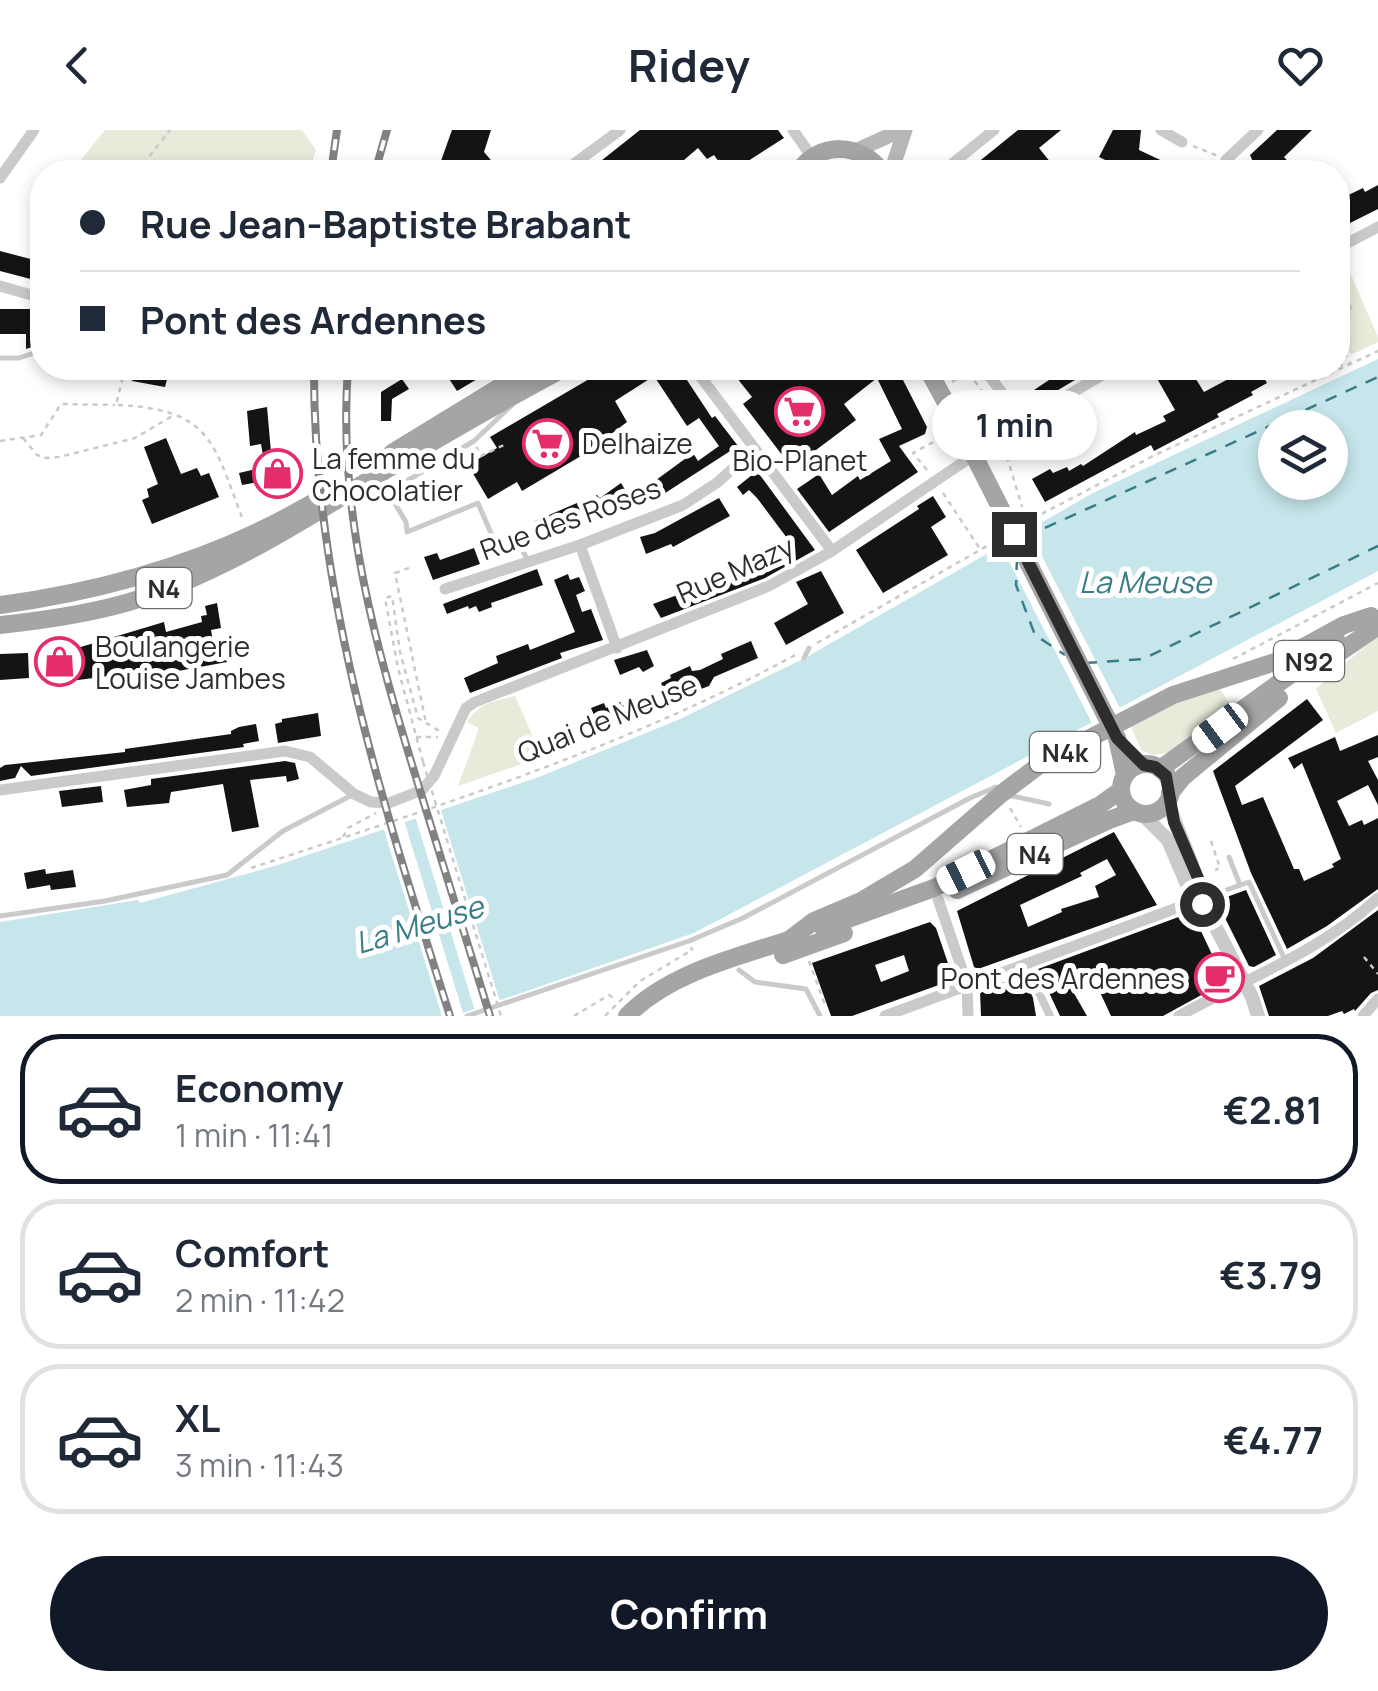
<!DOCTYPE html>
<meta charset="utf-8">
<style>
body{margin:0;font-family:Manrope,sans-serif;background:#f2f2f3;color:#1f2937;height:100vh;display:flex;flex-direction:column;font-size:38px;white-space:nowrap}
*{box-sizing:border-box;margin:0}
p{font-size:32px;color:#747a83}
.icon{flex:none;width:55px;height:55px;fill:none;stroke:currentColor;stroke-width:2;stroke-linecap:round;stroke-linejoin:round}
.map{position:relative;height:886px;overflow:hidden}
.panel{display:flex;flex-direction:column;background:#fff;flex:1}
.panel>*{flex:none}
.hud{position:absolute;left:30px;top:30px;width:1320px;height:220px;border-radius:40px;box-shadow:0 5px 15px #0003;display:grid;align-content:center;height:220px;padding:0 50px;background:#fff}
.buttons{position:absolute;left:1258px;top:280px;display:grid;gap:20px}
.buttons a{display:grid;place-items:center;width:90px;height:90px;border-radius:50%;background:#fff;box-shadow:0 5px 15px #0003;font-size:50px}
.end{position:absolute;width:45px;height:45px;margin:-22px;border:12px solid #2d2d2d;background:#fff;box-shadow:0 0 0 5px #fff}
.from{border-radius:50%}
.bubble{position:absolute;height:70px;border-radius:35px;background:#fff;box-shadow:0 5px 15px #0003;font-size:32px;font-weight:700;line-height:70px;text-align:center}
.car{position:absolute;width:30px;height:60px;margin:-30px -15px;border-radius:12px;box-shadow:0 0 8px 2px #0007;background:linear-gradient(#fff 24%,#345 0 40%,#fff 0 76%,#345 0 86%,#fff 0)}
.hud b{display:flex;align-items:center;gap:35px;height:95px;font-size:38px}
.hud b+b{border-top:2px solid #e0e1e3}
.hud i{width:25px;height:25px;background:#1f2937}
ul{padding:18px 0 0;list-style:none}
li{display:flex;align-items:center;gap:30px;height:150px;margin:0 20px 15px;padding:0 30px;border:5px solid #e0e1e3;border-radius:40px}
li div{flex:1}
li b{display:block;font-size:38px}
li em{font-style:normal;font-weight:700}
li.active{border-color:#111827}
li>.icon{width:90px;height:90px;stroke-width:1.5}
.action{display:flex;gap:20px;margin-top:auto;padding:20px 50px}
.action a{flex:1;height:115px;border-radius:60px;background:#111827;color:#fff;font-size:40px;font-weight:700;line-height:115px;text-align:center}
header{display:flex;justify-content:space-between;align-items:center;height:130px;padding:0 50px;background:#fff;font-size:45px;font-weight:700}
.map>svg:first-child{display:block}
.green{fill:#e7ebda}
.water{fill:#c6e6eb;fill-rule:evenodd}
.pier{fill:#fff}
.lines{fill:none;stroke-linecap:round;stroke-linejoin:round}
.ferry{stroke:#397d88;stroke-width:2.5;stroke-dasharray:12 10;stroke-linecap:butt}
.building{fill:#141414;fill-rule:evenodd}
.path{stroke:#cacaca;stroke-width:2.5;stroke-dasharray:5 5;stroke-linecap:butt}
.service{stroke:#cacaca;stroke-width:5}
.pedestrian{stroke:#cacaca;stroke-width:8}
.minor{stroke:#cacaca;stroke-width:11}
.tertiary{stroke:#cacaca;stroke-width:14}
.secondary{stroke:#b7b7b7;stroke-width:15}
.primary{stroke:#a5a5a5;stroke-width:18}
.rail-casing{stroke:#828282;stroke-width:8}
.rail{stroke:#fff;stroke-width:4;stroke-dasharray:11;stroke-linecap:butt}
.path-bridge{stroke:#cacaca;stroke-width:2.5;stroke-dasharray:5 5;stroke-linecap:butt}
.primary-bridge{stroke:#a5a5a5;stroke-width:18}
.route{stroke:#2d2d2d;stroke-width:12}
.labels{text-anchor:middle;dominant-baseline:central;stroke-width:10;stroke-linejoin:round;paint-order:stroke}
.shield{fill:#fff;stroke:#6c6c6c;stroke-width:2.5}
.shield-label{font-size:25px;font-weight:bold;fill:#2d2d2d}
.poi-label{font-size:28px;fill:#2d2d2d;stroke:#fff;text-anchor:start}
.street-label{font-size:28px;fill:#2d2d2d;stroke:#fff}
.water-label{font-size:30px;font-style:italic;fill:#397d88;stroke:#fff}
</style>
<header><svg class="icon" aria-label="back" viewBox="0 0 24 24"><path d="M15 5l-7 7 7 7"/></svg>Ridey<svg class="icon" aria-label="heart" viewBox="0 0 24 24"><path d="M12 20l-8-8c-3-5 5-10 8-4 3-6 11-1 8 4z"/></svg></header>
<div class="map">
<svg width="1378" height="886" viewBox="0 0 1378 886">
<rect width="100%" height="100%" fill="#fff"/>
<g class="green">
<polygon points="105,0 302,0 316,20 309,42 71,42"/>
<polygon points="1341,122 1378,207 1378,212 1351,225 1338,197 1338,124"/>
<polygon points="1378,505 1378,581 1336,603 1316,559"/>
<polygon points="1218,556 1232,577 1168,623 1154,625 1142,621 1128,591"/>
<path d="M515,566L542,627L458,656L479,598L467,592C478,573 495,571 515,566Z"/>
</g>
<path class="water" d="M1378,229V441L694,803L469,881L451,886H0V792L138,770L140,773L275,736L539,647L680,589L805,528L1093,363ZM1275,298H1330V352H1275Z"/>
<g class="pier">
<polygon points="1035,395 1036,398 1030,403 1123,584 1095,599 999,412 1026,396 1028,399"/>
<polygon points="439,674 501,875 476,884 414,683"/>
<polygon points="403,687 464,886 442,886 382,694"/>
</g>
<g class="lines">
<g class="ferry">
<polyline points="1025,407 1378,247"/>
<polyline points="1017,428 1016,455 1035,505 1065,525"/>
<polyline points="1085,533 1143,529 1378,416"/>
</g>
</g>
<g class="building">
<polygon points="452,0 491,0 484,22 501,42 437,42"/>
<polygon points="640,0 778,0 784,8 731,42 726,42 714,25 707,29 698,18 670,42 587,42"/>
<polygon points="1018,0 1061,0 1039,18 1055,38 1050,42 966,42"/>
<polygon points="1113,0 1141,0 1139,20 1186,42 1130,42 1099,27"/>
<polygon points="1277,0 1312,0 1284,27 1298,42 1263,42 1253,32 1250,25"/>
<polygon points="1378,55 1378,79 1338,99 1338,70 1363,58 1365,62"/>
<polygon points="0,121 42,132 42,152 0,141"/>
<polygon points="0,179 34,179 32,217 26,219 26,204 0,204"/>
<polygon points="136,238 170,238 165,257 132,251"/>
<polygon points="442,238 473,238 479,248 457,261"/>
<polygon points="608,238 679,238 712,288 715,286 738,316 659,367 648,370 645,365 623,381 611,386 609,384 599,390 592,380 576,386 579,396 542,409 535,391 577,373 578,377 597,365 600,368 621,353 627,363 652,353 693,323 698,331 719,316 699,288 687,296 654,246 615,271 627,292 586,323 522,361 517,352 488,369 468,335 497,318 490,307"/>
<polygon points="729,238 888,238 903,250 927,297 925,304 899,316 918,342 829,402 797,359 819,344 832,365 858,346 860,350 891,331 879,309 902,299 877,248 844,274 856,290 792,338 743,274 752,267"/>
<polygon points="1067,238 1095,238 1038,272 1031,262"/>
<polygon points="1142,238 1189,238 1204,262 1249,238 1258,238 1267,253 1251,262 1253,265 1217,284 1219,287 1154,321 1151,315 1045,372 1032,349 1050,339 1053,343 1067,337 1069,341 1081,334 1083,336 1135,302 1136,305 1166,291 1163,286 1175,280 1155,245 1148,249"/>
<polygon points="402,249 409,259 392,269 391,291 381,291 381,262"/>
<polygon points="267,277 271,322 280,320 285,347 242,355 239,343 265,337 261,314 250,316 247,281"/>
<polygon points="166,308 181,344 197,338 201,346 209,343 219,367 152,394 142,370 149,367 147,359 158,354 144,317"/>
<polygon points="757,341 815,420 765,448 661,488 653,474 742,441 741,437 770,429 793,416 757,368 749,360 743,365 737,357"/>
<polygon points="933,366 946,387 931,397 948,425 883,463 856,420 919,379 917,376"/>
<polygon points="719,368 730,386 673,417 671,414 646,424 640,407 655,403"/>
<polygon points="474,418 480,434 433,450 424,427 437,423 440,430"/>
<polygon points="537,439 543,455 491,473 492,477 479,482 476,476 469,479 468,476 447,484 443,474"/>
<polygon points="821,441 844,483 786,515 774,493 808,474 796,452"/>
<polygon points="568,444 570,450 579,447 585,461 576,465 582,482 591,479 603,510 560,523 562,528 470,563 464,548 498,533 496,526 528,514 530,520 575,502 554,450"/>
<polygon points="217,473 221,498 211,500 215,523 225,521 227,532 178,541 179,546 142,552 140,542 47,554 43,523 74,519 164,492 166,502 202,492 201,486 207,485 205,476"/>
<polygon points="751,511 758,528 714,547 709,556 701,559 680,567 678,563 667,566 661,553 671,548 670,545 690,536 692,541 700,540 723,529 721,524"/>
<polygon points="647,520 654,536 643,542 639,537 620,545 614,530"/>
<polygon points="28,523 29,548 0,550 0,524"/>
<polygon points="647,565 651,574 599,597 591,578 604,573 606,578 620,572 622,576"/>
<polygon points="1307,569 1323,590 1235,656 1242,675 1263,667 1294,739 1299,739 1304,751 1334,737 1332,734 1341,729 1302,633 1294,639 1288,628 1335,607 1340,621 1378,605 1378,627 1368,631 1378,650 1378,675 1368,655 1337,671 1349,696 1362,690 1364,695 1378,688 1378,759 1327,796 1287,819 1251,743 1213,641"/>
<polygon points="318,583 321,606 278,613 275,594 282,592 282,589"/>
<polygon points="256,594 259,611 243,614 244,617 31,646 21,636 15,648 0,651 0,638 5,635 107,624 125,622 125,619 231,604 231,601 239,597"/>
<polygon points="285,631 295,633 299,649 287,652 286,646 250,650 259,697 232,702 223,654 171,662 169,673 127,677 124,660 151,655 151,649"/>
<polygon points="101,656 103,672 62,677 59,661"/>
<path d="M1114,702L1157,775L978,839L974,837L957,781ZM1107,729L1116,745L1095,756L1099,767L1061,779L1062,782L1028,797L1020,775L1082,746L1080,743Z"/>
<polygon points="45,739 46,744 73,740 76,757 51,760 50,755 27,759 24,743"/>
<polygon points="1246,760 1276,825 1254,837 1249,836 1218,774 1222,772 1221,769"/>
<polygon points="1378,780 1378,860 1371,863 1355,881 1354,879 1344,884 1342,881 1328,886 1269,886 1259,856 1313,828"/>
<polygon points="1192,782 1225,852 1163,886 1111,886 1093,847 1071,858 1087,886 1060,886 1038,839"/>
<path d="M930,792L936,798L952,845L950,851L852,886H831L812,833ZM904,825L909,841L881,852L875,835Z"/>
<polygon points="1019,846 1024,848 1033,868 1036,886 981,886 980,861"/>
</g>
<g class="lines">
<g class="path">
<polyline points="1193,16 1218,26"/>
<polyline points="137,42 170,0"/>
<polyline points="1338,147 1351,178 1342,217 1350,233"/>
<polyline points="1338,225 1342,236"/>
<path d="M125,238L116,275C211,279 213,311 243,390"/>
<polyline points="952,252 968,242 1003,290"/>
<polyline points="23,308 37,325 46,328 59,327 135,308 174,285"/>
<polyline points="0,311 41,305 61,274 115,275"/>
<polyline points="476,317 481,326 506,314"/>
<polyline points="1004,317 1026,390"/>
<polyline points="927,340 913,323 948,304"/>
<polyline points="943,363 980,419"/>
<polyline points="1024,393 1155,325 1378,221"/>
<polyline points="409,438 395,443 426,593"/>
<polyline points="817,513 1001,408"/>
<polyline points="1233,529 1378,453"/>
<polyline points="416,607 438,607"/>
<polyline points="423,632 398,538 385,468 392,466 400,522 418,588 441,602"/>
<polyline points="1010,678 1021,697"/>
<polyline points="343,707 348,698 376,683"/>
<polyline points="1211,711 1220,738 1215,740"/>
<path d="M251,738C436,677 625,618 797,524"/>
<polyline points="1364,827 1378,844"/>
<polyline points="809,831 825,875"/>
<polyline points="574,886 609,865 615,869"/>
<polyline points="605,886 640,851 692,820 691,817"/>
</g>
<g class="service">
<polyline points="42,173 42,188"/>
<polyline points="0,228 19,228 37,222 42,207"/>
<polyline points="380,347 388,362 474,311 512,275"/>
<polyline points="388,362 406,392 407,402 478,373 496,415 518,409 527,430"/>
<polyline points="804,528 809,518"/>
<polyline points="1008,665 1049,674"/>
<polyline points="1229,727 1240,755"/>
<polyline points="1204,768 1249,752 1285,830"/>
<polyline points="0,786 105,771 227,745 283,701 354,664"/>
<polyline points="739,840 755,852 806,859 820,886"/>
<polyline points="467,886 689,811 743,788 970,668 996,657 999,660"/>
</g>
<polyline class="pedestrian" points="1025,833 1050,886"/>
<g class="minor">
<polyline points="793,0 812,27"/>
<polyline points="1161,0 1182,12"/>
<polyline points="563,42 620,0"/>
<polyline points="942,42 994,0"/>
<polyline points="1241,42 1226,30 1258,0"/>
<polyline points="0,48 34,0"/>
<polyline points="1338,118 1378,97"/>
<polyline points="0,156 42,168"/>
<polyline points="694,238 832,421"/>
<polyline points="983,238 1024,291"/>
<polyline points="580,415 617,518"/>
<polyline points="445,459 580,415 683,375 718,352 754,319"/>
<polyline points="0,660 285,621 310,627 354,664 371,672 389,673 422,660 434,646 466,578 475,572 769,456 832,421 1024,291 1114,238"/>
<polyline points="938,769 967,854 968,886"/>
<polyline points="885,886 1201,769"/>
<path d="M1179,886C1247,848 1320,822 1378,768"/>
<polyline points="1363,886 1378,869"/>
</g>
<g class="tertiary">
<path d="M1168,670C1177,704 1196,734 1201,769"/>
<polyline points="1142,684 1168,710 1188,757 1201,769 1252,867 1258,886"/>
</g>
<g class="secondary">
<polyline points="855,21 902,0"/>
<polyline points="891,42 905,0"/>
</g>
<g class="primary">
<path d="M798,42C819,11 861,12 882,42"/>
<polyline points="927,238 962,302"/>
<polyline points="392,323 531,238"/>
<path d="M0,475C118,459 231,425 332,361"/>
<path d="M0,495C47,490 97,483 142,468C227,439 303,391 379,344C439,307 501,272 564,238"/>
<polyline points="1327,531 1378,496"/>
<polyline points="1117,608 1125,645"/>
<circle cx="1146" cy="659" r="25"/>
<polyline points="1160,639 1337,511"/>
<polyline points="1170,663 1183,647 1279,568"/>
<polyline points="957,760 1109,690 1134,681"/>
<polyline points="823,798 934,758 1100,675 1121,660"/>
<polyline points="789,810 814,791 861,771 915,739 1001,664 1042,633 1173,565 1278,531 1344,495 1371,486"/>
<polyline points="783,825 844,803"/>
<path d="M627,886C669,842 741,826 798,807"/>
</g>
<defs>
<g id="rail">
<polyline points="331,42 337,0"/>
<polyline points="375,42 387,0"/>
<path d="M314,238C313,461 383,675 450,886"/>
<path d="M348,238C337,382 376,518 418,654C442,731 466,809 490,886"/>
</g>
</defs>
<use href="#rail" class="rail-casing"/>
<use href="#rail" class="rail"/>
<polyline class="path-bridge" points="423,632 501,886"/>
<polyline class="primary-bridge" points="962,302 1117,608"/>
</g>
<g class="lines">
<polyline class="route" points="1014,404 1117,608 1144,635 1155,637 1166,646 1174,692 1198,748 1202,774"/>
</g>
<defs>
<symbol id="supermarket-ring" viewBox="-11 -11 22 22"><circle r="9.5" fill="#fff" stroke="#e52d6a" stroke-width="1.5"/><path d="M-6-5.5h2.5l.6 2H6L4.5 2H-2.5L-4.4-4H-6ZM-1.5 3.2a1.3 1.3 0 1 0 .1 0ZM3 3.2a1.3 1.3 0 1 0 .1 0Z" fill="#e52d6a"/></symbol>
<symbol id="shop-ring" viewBox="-11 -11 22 22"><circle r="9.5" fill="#fff" stroke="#e52d6a" stroke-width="1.5"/><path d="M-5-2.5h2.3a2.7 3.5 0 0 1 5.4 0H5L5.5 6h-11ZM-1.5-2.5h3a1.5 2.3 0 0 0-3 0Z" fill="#e52d6a"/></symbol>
<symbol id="cafe-ring" viewBox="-11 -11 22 22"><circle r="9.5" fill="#fff" stroke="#e52d6a" stroke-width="1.5"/><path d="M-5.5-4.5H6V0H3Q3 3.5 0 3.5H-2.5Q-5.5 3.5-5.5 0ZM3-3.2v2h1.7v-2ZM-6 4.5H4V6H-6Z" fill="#e52d6a"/></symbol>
</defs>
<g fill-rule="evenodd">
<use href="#supermarket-ring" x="772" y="254" width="55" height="55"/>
<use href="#supermarket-ring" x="520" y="286" width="55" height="55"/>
<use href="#shop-ring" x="250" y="316" width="55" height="55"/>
<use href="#shop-ring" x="32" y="504" width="55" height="55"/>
<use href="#cafe-ring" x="1192" y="820" width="55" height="55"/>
</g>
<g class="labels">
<g class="shield">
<rect x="136.5" y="438" width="55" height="40" rx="8"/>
<rect x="1274" y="511" width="70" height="40" rx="8"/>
<rect x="1030" y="602" width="70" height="40" rx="8"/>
<rect x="1007.5" y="704" width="55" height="40" rx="8"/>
</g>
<g class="shield-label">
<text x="164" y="458">N4</text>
<text x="1309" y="531">N92</text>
<text x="1065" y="622">N4k</text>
<text x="1035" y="724">N4</text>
</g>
<g class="poi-label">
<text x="582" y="313">Delhaize</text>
<text x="312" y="328">La femme du<tspan x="312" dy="32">Chocolatier</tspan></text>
<text x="800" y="330" text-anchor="middle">Bio-Planet</text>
<text x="95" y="516">Boulangerie<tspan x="95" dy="32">Louise Jambes</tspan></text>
<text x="1185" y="848" text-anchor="end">Pont des Ardennes</text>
</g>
<g class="street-label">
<text transform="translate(570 388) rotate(-20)">Rue des Roses</text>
<text transform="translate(735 439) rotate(-24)">Rue Mazy</text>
<text transform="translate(607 588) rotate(-22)">Quai de Meuse</text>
</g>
<g class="water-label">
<text x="1145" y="451">La Meuse</text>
<text transform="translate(419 794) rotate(-17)">La Meuse</text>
</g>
</g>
</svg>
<div class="buttons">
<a><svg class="icon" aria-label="layers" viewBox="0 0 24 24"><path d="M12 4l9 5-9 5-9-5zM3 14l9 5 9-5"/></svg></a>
</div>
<i class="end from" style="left:1202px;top:774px"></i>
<i class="end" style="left:1014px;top:404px"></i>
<div class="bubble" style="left:932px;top:260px;width:165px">1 min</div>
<i class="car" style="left:1220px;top:598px;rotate:233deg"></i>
<i class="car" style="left:966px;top:742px;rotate:244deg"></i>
<div class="hud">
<b><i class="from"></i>Rue Jean-Baptiste Brabant</b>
<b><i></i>Pont des Ardennes</b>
</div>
</div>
<section class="panel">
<ul>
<li class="active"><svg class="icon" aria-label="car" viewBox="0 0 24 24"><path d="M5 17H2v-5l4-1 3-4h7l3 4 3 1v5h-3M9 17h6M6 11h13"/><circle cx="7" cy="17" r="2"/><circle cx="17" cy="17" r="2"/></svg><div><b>Economy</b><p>1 min · 11:41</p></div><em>€2.81</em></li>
<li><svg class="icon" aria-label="car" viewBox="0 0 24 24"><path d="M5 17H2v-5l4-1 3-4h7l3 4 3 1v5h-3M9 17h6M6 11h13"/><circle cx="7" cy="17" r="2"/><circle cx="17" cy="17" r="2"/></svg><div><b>Comfort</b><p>2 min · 11:42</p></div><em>€3.79</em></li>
<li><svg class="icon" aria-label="car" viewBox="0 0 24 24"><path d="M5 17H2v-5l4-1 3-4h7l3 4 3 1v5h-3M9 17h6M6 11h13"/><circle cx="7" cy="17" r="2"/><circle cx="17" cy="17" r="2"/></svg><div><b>XL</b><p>3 min · 11:43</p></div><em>€4.77</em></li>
</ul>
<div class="action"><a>Confirm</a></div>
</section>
